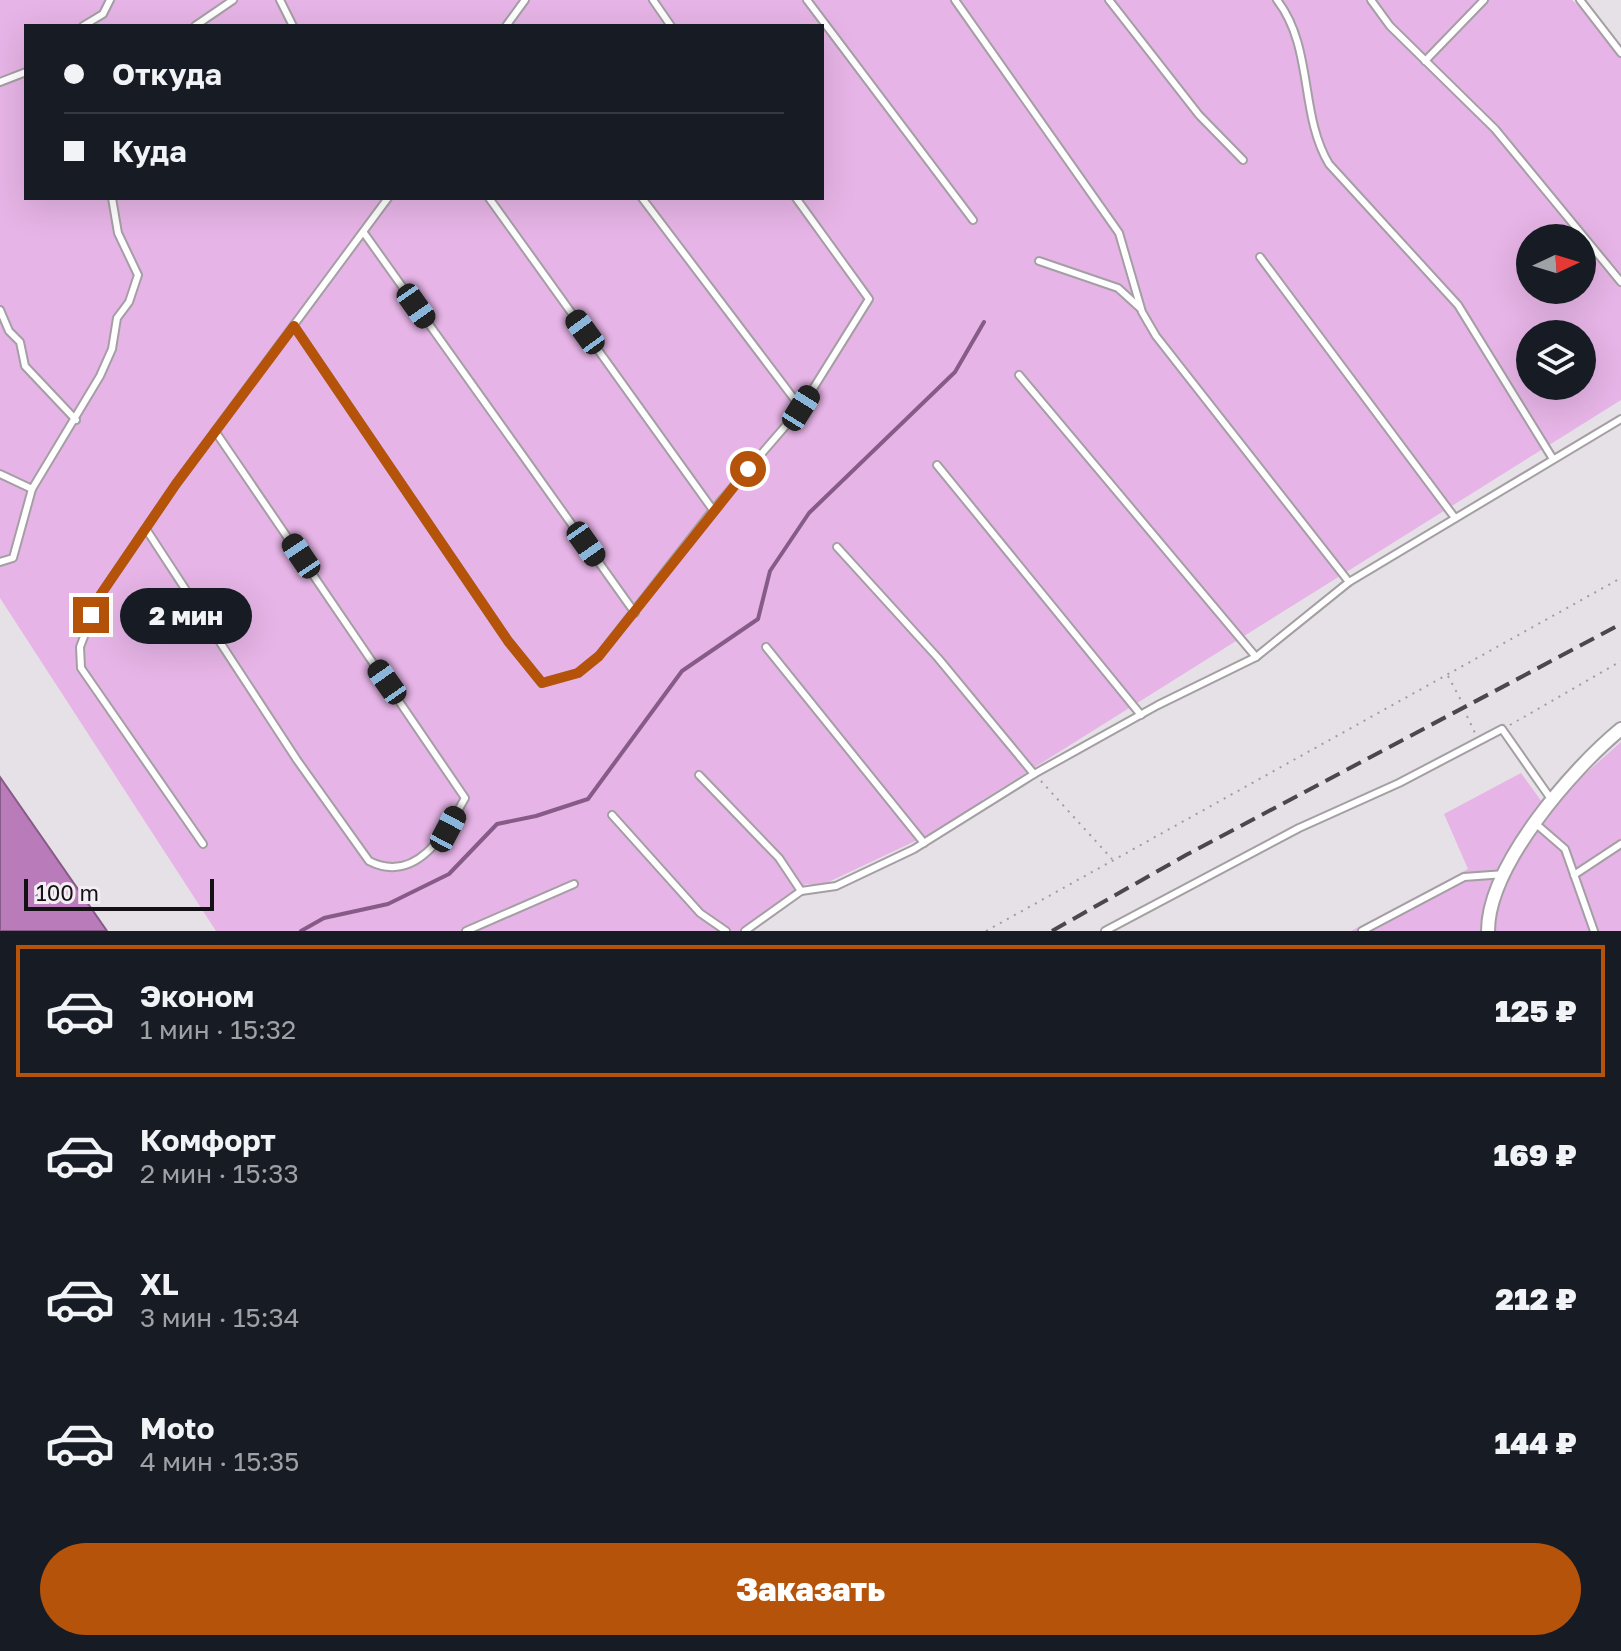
<!DOCTYPE html>
<html lang="ru">
<meta charset="utf-8">
<style>
body{margin:0;font-family:"Golos Text",sans-serif;background:#20242c;color:#f1f3f6;height:100vh;display:flex;flex-direction:column;font-size:30px;white-space:nowrap}
*{box-sizing:border-box;margin:0}
p{font-size:26px;color:#9ea1a6}
.icon{flex:none;width:44px;height:44px;fill:none;stroke:currentColor;stroke-width:2;stroke-linecap:round;stroke-linejoin:round}
.map{position:relative;height:931px;overflow:hidden}
.panel{display:flex;flex-direction:column;background:#171b24;flex:1}
.panel>*{flex:none}
.guide{position:absolute;left:24px;top:24px;width:800px;height:176px;border-radius:0px;box-shadow:0 8px 32px #0002;display:grid;align-content:center;height:176px;padding:0 40px;background:#171b24}
.needle{width:52px;rotate:86deg}
.buttons{position:absolute;left:1516px;top:224px;display:grid;gap:16px}
.buttons a{display:grid;place-items:center;width:80px;height:80px;border-radius:50%;background:#171b24;box-shadow:0 8px 32px #0002;font-size:40px}
.scale{position:absolute;left:24px;bottom:20px;width:190px;box-sizing:border-box;padding-left:8px;border:4px solid #131113;border-top:0;font-size:22px;line-height:28px;white-space:nowrap;color:#131113;-webkit-text-stroke:6px #f3eef3;paint-order:stroke}
.end{position:absolute;width:36px;height:36px;margin:-18px;border:10px solid #b45309;background:#fff;box-shadow:0 0 0 4px #fff}
.from{border-radius:50%}
.bubble{position:absolute;height:56px;border-radius:28px;background:#171b24;box-shadow:0 8px 32px #0002;font-size:26px;font-weight:800;line-height:56px;text-align:center}
.car{position:absolute;width:24px;height:48px;margin:-24px -12px;border-radius:10px;box-shadow:0 0 6px 2px #0007;background:linear-gradient(#222 24%,#8ab4d8 0 40%,#222 0 76%,#8ab4d8 0 86%,#222 0)}
.guide b{display:flex;align-items:center;gap:28px;height:76px;font-size:30px}
.guide b+b{border-top:2px solid #363941}
.guide i{width:20px;height:20px;background:#f1f3f6}
ul{padding:14px 0 0;list-style:none}
li{display:flex;align-items:center;gap:24px;height:132px;margin:0 16px 12px;padding:0 24px;border:4px solid transparent;border-radius:0px}
li div{flex:1}
li b{display:block;font-size:30px}
li em{font-style:normal;font-weight:800}
li.on{border-color:#b45309}
li>.icon{width:72px;height:72px;stroke-width:1.5}
.primary-button{display:flex;gap:16px;margin-top:auto;padding:16px 40px}
.primary-button a{flex:1;height:92px;border-radius:48px;background:#b45309;color:#fff;font-size:32px;font-weight:800;line-height:92px;text-align:center}
.map>svg:first-child{display:block}
.green{fill:#e6b4e6;fill-rule:evenodd}
.water{fill:#b97bba;stroke:#875b88;stroke-width:2}
.lines{fill:none;stroke-linecap:round;stroke-linejoin:round}
.stream{stroke:#875b88;stroke-width:4}
.service-casing{stroke:#a39fa3;stroke-width:10}
.minor-casing{stroke:#a39fa3;stroke-width:16}
.path{stroke:#a09ca0;stroke-width:2;stroke-dasharray:2 6;stroke-linecap:butt}
.service{stroke:#fff;stroke-width:6}
.minor{stroke:#fff;stroke-width:12}
.rail{stroke:#4b484b;stroke-width:4;stroke-dasharray:16 8;stroke-linecap:butt}
.route{stroke:#b45309;stroke-width:10}
</style>
<div class="map">
<svg width="1621" height="931" viewBox="0 0 1621 931">
<rect width="100%" height="100%" fill="#e6e1e6"/>
<g class="green">
<path d="M0,0H1572L1621,45V400L984,799L962,819L820,886L806,884L749,931H216L0,598ZM26,26H822V198H26ZM1530,238H1582V290H1530ZM1530,334H1582V386H1530Z"/>
<polygon points="1621,742 1621,931 1351,931 1468,869 1444,814 1521,773 1550,813 1577,781"/>
</g>
<polygon class="water" points="0,777 107,931 0,931"/>
<g class="lines">
<polyline class="stream" points="301,931 324,918 388,904 449,874 497,824 536,816 588,799 682,671 758,619 770,571 809,513 955,372 984,322"/>
<defs>
<g id="service">
<polyline points="280,0 293,26"/>
<polyline points="653,0 671,26"/>
<polyline points="807,0 973,220"/>
<polyline points="955,0 1119,233 1142,312 1156,336 1349,582"/>
<polyline points="1109,0 1199,115 1243,160"/>
<path d="M1277,0C1314,48 1299,114 1329,164L1458,305L1553,459"/>
<polyline points="1371,0 1390,26 1495,129 1621,282"/>
<polyline points="1580,0 1621,53"/>
<polyline points="83,26 103,14 110,0"/>
<polyline points="195,26 233,0"/>
<polyline points="506,26 525,0"/>
<polyline points="1425,61 1484,0"/>
<polyline points="0,82 26,72"/>
<polyline points="489,198 713,510"/>
<polyline points="642,198 801,408"/>
<polyline points="364,233 635,613"/>
<polyline points="1260,257 1455,518"/>
<polyline points="1039,261 1118,288 1140,308"/>
<polyline points="0,310 9,331 20,342 25,366 76,420"/>
<polyline points="294,326 508,641 542,683 578,673 599,656 713,510 801,408 869,299 796,198"/>
<polyline points="1019,375 1256,657"/>
<polyline points="937,465 1141,715"/>
<polyline points="0,474 32,489"/>
<path d="M146,529L297,760L369,861C416,885 446,833 465,798L215,431"/>
<polyline points="837,547 938,658 1034,774"/>
<polyline points="0,562 13,558 32,489 100,376 112,349 117,318 129,302 138,275 118,233 112,198"/>
<polyline points="766,647 924,843"/>
<polyline points="699,775 779,858 801,891"/>
<polyline points="612,815 700,913 726,931"/>
<polyline points="1535,823 1565,849 1594,931"/>
<polyline points="203,844 81,668 80,647 99,597 176,484 388,198"/>
<polyline points="1574,875 1621,844"/>
<polyline points="466,931 574,884"/>
<polyline points="745,931 801,891 836,886 914,849 1034,774 1158,705 1256,657 1349,582 1621,419"/>
<polyline points="1105,931 1299,828 1399,783 1502,729 1551,799"/>
<polyline points="1362,931 1464,877 1505,874"/>
</g>
<path id="minor" d="M1488,931C1488,866 1572,769 1621,729"/>
</defs>
<use href="#service" class="service-casing"/>
<use href="#minor" class="minor-casing"/>
<g class="path">
<polyline points="1448,676 1463,704"/>
<polyline points="1467,716 1475,733"/>
<polyline points="1510,725 1621,661"/>
<polyline points="1041,781 1112,859"/>
<polyline points="986,931 1621,578"/>
</g>
<use href="#service" class="service"/>
<use href="#minor" class="minor"/>
<polyline class="rail" points="1052,931 1186,855 1621,624"/>
</g>
<g class="lines">
<polyline class="route" points="91,615 99,597 176,484 294,326 508,641 542,683 578,673 599,656 748,469"/>
</g>
</svg>
<div class="buttons">
<a><svg class="needle" viewBox="-14 -14 28 28"><path d="M0-13l5 13h-10z" fill="#e53935"/><path d="M0 13l5-13h-10z" fill="#9ea1a6"/></svg></a>
<a><svg class="icon" aria-label="layers" viewBox="0 0 24 24"><path d="M12 4l9 5-9 5-9-5zM3 14l9 5 9-5"/></svg></a>
</div>
<div class="scale">100 m</div>
<i class="end from" style="left:748px;top:469px"></i>
<i class="end" style="left:91px;top:615px"></i>
<div class="bubble" style="left:120px;top:588px;width:132px">2 мин</div>
<i class="car" style="left:416px;top:306px;rotate:145deg"></i>
<i class="car" style="left:585px;top:332px;rotate:324deg"></i>
<i class="car" style="left:801px;top:408px;rotate:32deg"></i>
<i class="car" style="left:586px;top:544px;rotate:145deg"></i>
<i class="car" style="left:301px;top:556px;rotate:326deg"></i>
<i class="car" style="left:387px;top:682px;rotate:325deg"></i>
<i class="car" style="left:448px;top:829px;rotate:28deg"></i>
<div class="guide">
<b><i class="from"></i>Откуда</b>
<b><i></i>Куда</b>
</div>
</div>
<section class="panel">
<ul>
<li class="on"><svg class="icon" aria-label="car" viewBox="0 0 24 24"><path d="M5 17H2v-5l4-1 3-4h7l3 4 3 1v5h-3M9 17h6M6 11h13"/><circle cx="7" cy="17" r="2"/><circle cx="17" cy="17" r="2"/></svg><div><b>Эконом</b><p>1 мин · 15:32</p></div><em>125 ₽</em></li>
<li><svg class="icon" aria-label="car" viewBox="0 0 24 24"><path d="M5 17H2v-5l4-1 3-4h7l3 4 3 1v5h-3M9 17h6M6 11h13"/><circle cx="7" cy="17" r="2"/><circle cx="17" cy="17" r="2"/></svg><div><b>Комфорт</b><p>2 мин · 15:33</p></div><em>169 ₽</em></li>
<li><svg class="icon" aria-label="car" viewBox="0 0 24 24"><path d="M5 17H2v-5l4-1 3-4h7l3 4 3 1v5h-3M9 17h6M6 11h13"/><circle cx="7" cy="17" r="2"/><circle cx="17" cy="17" r="2"/></svg><div><b>XL</b><p>3 мин · 15:34</p></div><em>212 ₽</em></li>
<li><svg class="icon" aria-label="car" viewBox="0 0 24 24"><path d="M5 17H2v-5l4-1 3-4h7l3 4 3 1v5h-3M9 17h6M6 11h13"/><circle cx="7" cy="17" r="2"/><circle cx="17" cy="17" r="2"/></svg><div><b>Moto</b><p>4 мин · 15:35</p></div><em>144 ₽</em></li>
</ul>
<div class="primary-button"><a>Заказать</a></div>
</section>
